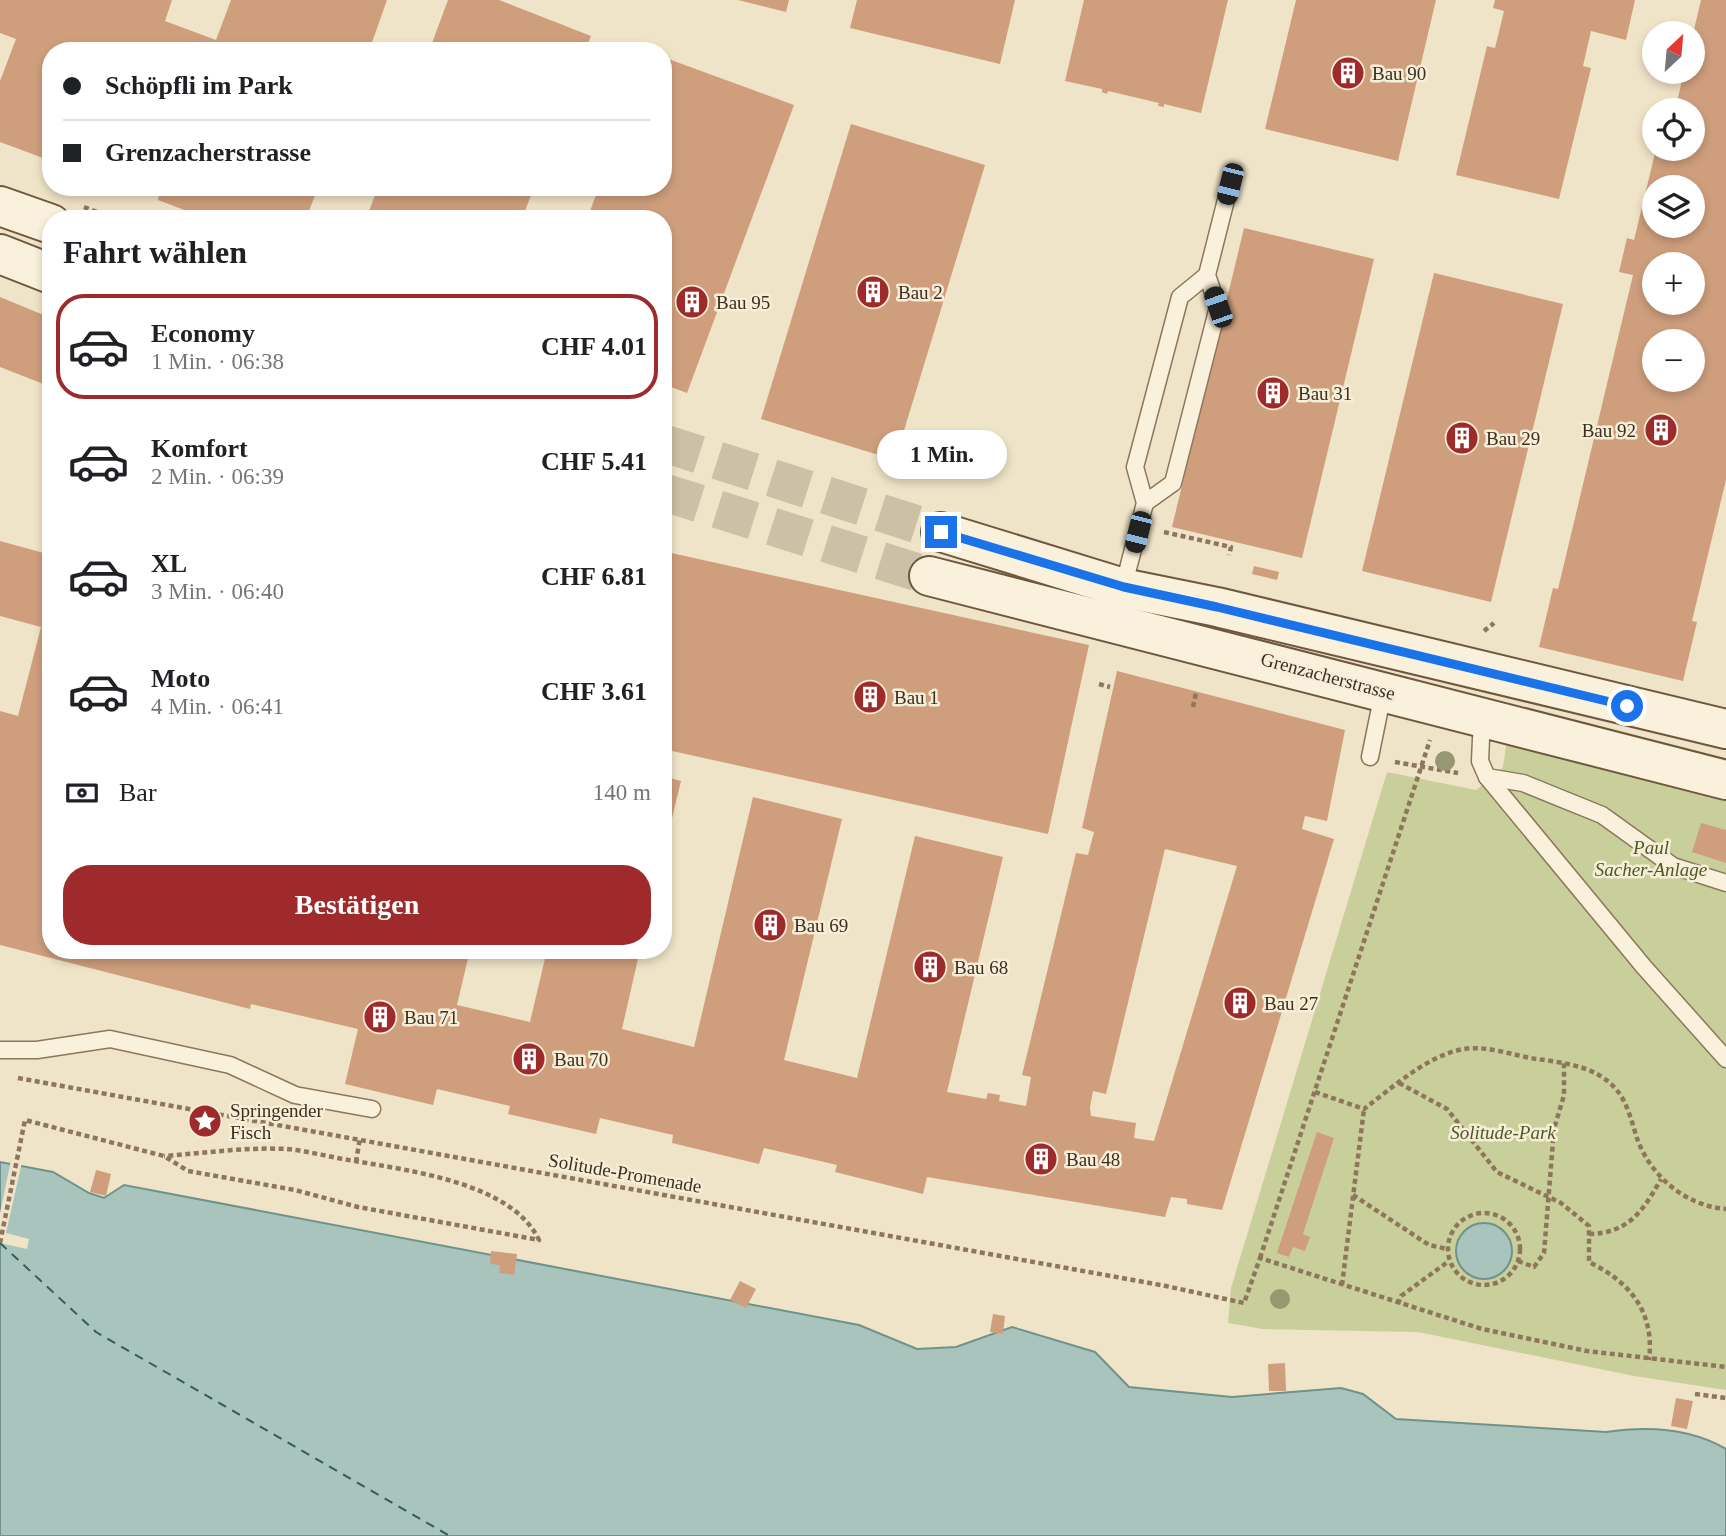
<!DOCTYPE html>
<html lang="de">
<meta charset="utf-8">
<style>
body{margin:0;font-family:"Times New Roman",serif;background:#f2f2f2;color:#202124;height:100vh;display:flex;flex-direction:column;font-size:26px;white-space:nowrap}
*{box-sizing:border-box;margin:0}
p{font-size:23px;color:#757577}
.icon{flex:none;width:38px;height:38px;fill:none;stroke:currentColor;stroke-width:2;stroke-linecap:round;stroke-linejoin:round}
.map{position:relative;flex:1;overflow:hidden}
.panel{position:absolute;left:42px;top:210px;width:630px;height:749px;display:flex;flex-direction:column;background:#fff;border-radius:28px;box-shadow:0 4px 10px #0003}
.panel>*{flex:none}
.top-card{position:absolute;left:42px;top:42px;width:630px;height:154px;border-radius:28px;box-shadow:0 4px 10px #0003;display:grid;align-content:center;height:154px;padding:0 21px;background:#fff}
.needle{width:46px;rotate:26deg}
.buttons{position:absolute;left:1642px;top:21px;display:grid;gap:14px}
.buttons a{display:grid;place-items:center;width:63px;height:63px;border-radius:50%;background:#fff;box-shadow:0 4px 10px #0003;font-size:35px}
.end{position:absolute;width:32px;height:32px;margin:-16px;border:9px solid #1a73e8;background:#fff;box-shadow:0 0 0 4px #fff}
.from{border-radius:50%}
.bubble{position:absolute;height:49px;border-radius:24px;background:#fff;box-shadow:0 4px 10px #0003;font-size:23px;font-weight:800;line-height:49px;text-align:center}
.car{position:absolute;width:21px;height:42px;margin:-21px -10px;border-radius:9px;box-shadow:0 0 5px 2px #0007;background:linear-gradient(#222 24%,#8ab4d8 0 40%,#222 0 76%,#8ab4d8 0 86%,#222 0)}
.top-card b{display:flex;align-items:center;gap:24px;height:66px;font-size:26px}
.top-card b+b{border-top:2px solid #e0e0e0}
.top-card i{width:18px;height:18px;background:#202124}
ul{padding:0;list-style:none}
li{display:flex;align-items:center;gap:21px;height:105px;margin:0 14px 10px;padding:0 7px;border:4px solid transparent;border-radius:28px}
li div{flex:1}
li b{display:block;font-size:26px}
li em{font-style:normal;font-weight:800}
li.active{border-color:#9e2a2b}
li>.icon{width:63px;height:63px;stroke-width:1.5}
h2{padding:0 21px;font-size:32px;line-height:84px}
.pay{display:flex;align-items:center;gap:18px;height:77px;padding:0 21px;font-size:26px}
.pay p{margin-inline-start:auto}
.button{display:flex;gap:14px;margin-top:auto;padding:14px 21px}
.button a{flex:1;height:80px;border-radius:28px;background:#9e2a2b;color:#fff;font-size:28px;font-weight:800;line-height:80px;text-align:center}
.map>svg:first-child{display:block}
.green{fill:#c9cf9b}
.water{fill:#a9c4bc;stroke:#6f938a;stroke-width:2}
.pier{fill:#f0e4c8}
.lines{fill:none;stroke-linecap:round;stroke-linejoin:round}
.ferry{stroke:#2f5d5a;stroke-width:2;stroke-dasharray:9 7;stroke-linecap:butt}
.building{fill:#cf9f7d;fill-rule:evenodd}
.secondary-tunnel{stroke:#ccc0a6;stroke-width:38;stroke-dasharray:38 19;stroke-linecap:butt}
.service-casing{stroke:#8d765c;stroke-width:19}
.secondary-casing{stroke:#6f573f;stroke-width:42}
.path{stroke:#8d765c;stroke-width:4.5;stroke-dasharray:5 3.5;stroke-linecap:butt}
.service{stroke:#faf1dc;stroke-width:16}
.secondary{stroke:#faf1dc;stroke-width:38}
.tree{fill:#96986f}
.route{stroke:#1a73e8;stroke-width:9}
.labels{text-anchor:middle;dominant-baseline:central;stroke-width:5;stroke-linejoin:round;paint-order:stroke}
.poi-label{font-size:19px;fill:#3d2e20;stroke:#f7eed8;text-anchor:start}
.street-label{font-size:19px;fill:#3d2e20;stroke:#f7eed8}
.park-label{font-size:19px;font-style:italic;fill:#4d5a26;stroke:#f7eed8}
</style>
<div class="map">
<svg width="1726" height="1536" viewBox="0 0 1726 1536">
<rect width="100%" height="100%" fill="#f0e4c8"/>
<polygon class="green" points="1507,739 1726,801 1726,1390 1634,1376 1418,1332 1263,1329 1228,1323 1231,1288 1387,772 1476,790 1503,767"/>
<g class="water">
<path d="M0,1162L53,1172L89,1193L104,1198L124,1185L859,1325L917,1349L956,1347L1012,1327L1095,1352L1129,1387L1232,1397L1341,1388L1363,1394L1396,1419L1606,1432C1647,1426 1690,1428 1726,1449V1536H0Z"/>
<circle cx="1484" cy="1251" r="28"/>
</g>
<polygon class="pier" points="11,1160 22,1162 6,1233 29,1239 27,1249 0,1243 0,1213"/>
<g class="lines">
<polyline class="ferry" points="0,1243 96,1332 450,1536"/>
</g>
<g class="building">
<polygon points="0,0 172,0 165,21 216,40 231,0 387,0 369,51 51,51 51,161 0,142 0,81 16,39 0,33"/>
<polygon points="448,0 499,0 591,36 585,51 429,51"/>
<polygon points="738,0 789,0 786,12"/>
<polygon points="857,0 1015,0 1000,64 850,28"/>
<polygon points="1084,0 1228,0 1201,113 1164,104 1164,107 1158,106 1159,103 1108,91 1107,94 1102,92 1102,89 1065,81"/>
<polygon points="1296,0 1436,0 1398,161 1265,129"/>
<polygon points="1495,0 1635,0 1626,40 1591,31 1583,66 1591,68 1559,199 1456,175 1487,46 1495,48 1504,11 1493,8"/>
<path d="M1701,0H1726V480L1692,621L1697,622L1683,681L1539,647L1553,588L1558,589L1633,275L1619,272L1627,238L1634,240L1656,149H1692V110H1675L1684,72H1692V38ZM1654,187H1692V226H1654ZM1654,264H1692V303H1654ZM1654,341H1692V380H1654Z"/>
<polygon points="663,57 794,105 687,393 663,384 663,219 587,219 599,187 663,187"/>
<polygon points="851,124 985,165 895,460 761,419"/>
<polygon points="161,187 318,187 306,219 208,219 158,200"/>
<polygon points="354,187 534,187 522,219 366,219 375,195"/>
<polygon points="1244,228 1374,259 1302,558 1172,527"/>
<polygon points="1434,273 1563,304 1491,602 1362,571"/>
<polygon points="0,297 51,318 51,387 0,367"/>
<path d="M0,541L51,555V950H470L457,1005L530,1022L547,950H640L622,1029L694,1047L753,797L842,819L784,1060L857,1078L915,836L1003,857L947,1092L986,1099L988,1093L1000,1095L999,1101L1026,1106L1031,1077L1022,1075L1076,853L1088,855L1094,832L1082,828L1117,671L1345,730L1327,821L1305,816L1302,829L1334,839L1222,1210L1187,1204V1199L1171,1197L1165,1217L927,1177L923,1194L835,1172L837,1165L764,1148L759,1164L672,1143L673,1135L600,1118L596,1134L508,1114L510,1106L437,1089L433,1105L345,1084L358,1029L251,1004L250,1009L0,945V711L18,716L41,627L0,616ZM1165,849L1237,866L1154,1141L1134,1138L1136,1123L1091,1116L1090,1107L1093,1091L1106,1094Z"/>
<polygon points="667,552 1089,645 1048,834 663,749 663,567"/>
<polygon points="1254,566 1279,572 1277,580 1252,574"/>
<polygon points="663,776 681,781 664,851 663,851"/>
<polygon points="1701,823 1726,830 1726,863 1692,852"/>
<polygon points="1317,1132 1334,1138 1303,1234 1310,1237 1305,1251 1293,1247 1289,1257 1277,1253"/>
<polygon points="96,1170 111,1174 106,1196 90,1192"/>
<polygon points="491,1251 517,1254 514,1275 499,1273 500,1265 490,1264"/>
<polygon points="740,1281 756,1289 746,1308 730,1300"/>
<polygon points="993,1314 1005,1316 1003,1334 990,1332"/>
<polygon points="1285,1363 1286,1391 1269,1391 1268,1364"/>
<polygon points="1676,1398 1693,1401 1687,1429 1671,1426"/>
</g>
<g class="lines">
<g class="secondary-tunnel">
<polyline points="663,443 941,532"/>
<polyline points="663,492 929,576"/>
</g>
<defs>
<g id="service">
<polyline points="1145,503 1173,483 1218,307 1207,275 1230,184"/>
<polyline points="1123,588 1145,503 1135,467 1138,456 1180,297 1207,275"/>
<polyline points="1482,717 1480,761 1487,777 1644,967 1726,1059"/>
<polyline points="1370,757 1383,693"/>
<polyline points="1487,777 1523,783 1602,815 1673,866 1726,883"/>
<polyline points="0,1050 37,1050 110,1039 230,1065 295,1095 372,1109"/>
</g>
<g id="secondary">
<polyline points="0,206 51,224"/>
<polyline points="0,254 51,274"/>
<polyline points="941,532 1123,588 1217,607 1726,729"/>
<polyline points="929,576 1726,780"/>
</g>
</defs>
<use href="#service" class="service-casing"/>
<use href="#secondary" class="secondary-casing"/>
<g class="path">
<polyline points="84,207 116,219"/>
<polyline points="1164,532 1231,547 1229,555"/>
<polyline points="1484,631 1494,623"/>
<polyline points="1099,684 1110,687"/>
<polyline points="1193,707 1196,693"/>
<polyline points="1395,762 1458,773"/>
<polyline points="18,1078 1166,1286 1244,1303 1260,1258 1482,1329 1587,1351 1726,1367"/>
<path d="M1399,1083L1447,1109L1497,1172L1561,1203L1589,1226V1262C1630,1282 1655,1312 1649,1360"/>
<path d="M1315,1092L1364,1109C1393,1087 1428,1055 1464,1049C1488,1045 1514,1056 1537,1059C1565,1063 1595,1066 1615,1088C1628,1102 1632,1124 1638,1141C1652,1177 1686,1206 1726,1209"/>
<polyline points="356,1162 360,1138"/>
<polyline points="1353,1195 1429,1245 1447,1249"/>
<circle cx="1484" cy="1249" r="36"/>
<path d="M1589,1234C1629,1233 1643,1211 1661,1179"/>
<path d="M0,1243L25,1120L164,1156L188,1171L295,1190L358,1207L539,1240C512,1183 411,1171 355,1161C333,1158 309,1151 287,1149C246,1147 205,1153 164,1156"/>
<polyline points="1260,1258 1430,740"/>
<polyline points="1518,1261 1534,1267 1544,1253 1554,1129 1564,1095 1564,1063"/>
<polyline points="1342,1285 1364,1109"/>
<polyline points="1398,1304 1401,1296 1449,1261"/>
<polyline points="1695,1394 1726,1398"/>
</g>
<use href="#service" class="service"/>
<use href="#secondary" class="secondary"/>
</g>
<g class="tree">
<circle cx="1445" cy="761" r="10"/>
<circle cx="1280" cy="1299" r="10"/>
</g>
<g class="lines">
<polyline class="route" points="941,532 1124,587 1217,607 1627,706"/>
</g>
<defs>
<symbol id="building-disc" viewBox="-11 -11 22 22"><circle r="9.5" fill="#9e2a2b" stroke="#f7eed8"/><path d="M-4-6H4V6H1V3H-1V6H-4ZM-2.5-4.3h1.7v1.8h-1.7ZM.8-4.3h1.7v1.8H.8ZM-2.5-1h1.7V.8h-1.7ZM.8-1h1.7V.8H.8Z" fill="#fff"/></symbol>
<symbol id="sight-disc" viewBox="-11 -11 22 22"><circle r="9.5" fill="#9e2a2b" stroke="#f7eed8"/><path d="M0-6L1.8-2.2L6-1.7L2.9 1.2L3.7 5.4L0 3.3L-3.7 5.4L-2.9 1.2L-6-1.7L-1.8-2.2Z" fill="#fff"/></symbol>
</defs>
<g fill-rule="evenodd">
<use href="#building-disc" x="1329" y="54" width="38" height="38"/>
<use href="#building-disc" x="854" y="273" width="38" height="38"/>
<use href="#building-disc" x="673" y="283" width="38" height="38"/>
<use href="#building-disc" x="1254" y="374" width="38" height="38"/>
<use href="#building-disc" x="1642" y="411" width="38" height="38"/>
<use href="#building-disc" x="1443" y="419" width="38" height="38"/>
<use href="#building-disc" x="851" y="678" width="38" height="38"/>
<use href="#building-disc" x="751" y="906" width="38" height="38"/>
<use href="#building-disc" x="911" y="948" width="38" height="38"/>
<use href="#building-disc" x="1221" y="984" width="38" height="38"/>
<use href="#building-disc" x="361" y="998" width="38" height="38"/>
<use href="#building-disc" x="510" y="1040" width="38" height="38"/>
<use href="#sight-disc" x="186" y="1102" width="38" height="38"/>
<use href="#building-disc" x="1022" y="1140" width="38" height="38"/>
</g>
<g class="labels">
<g class="poi-label">
<text x="1372" y="73">Bau 90</text>
<text x="898" y="292">Bau 2</text>
<text x="716" y="302">Bau 95</text>
<text x="1298" y="393">Bau 31</text>
<text x="1636" y="430" text-anchor="end">Bau 92</text>
<text x="1486" y="438">Bau 29</text>
<text x="894" y="697">Bau 1</text>
<text x="794" y="925">Bau 69</text>
<text x="954" y="967">Bau 68</text>
<text x="1264" y="1003">Bau 27</text>
<text x="404" y="1017">Bau 71</text>
<text x="554" y="1059">Bau 70</text>
<text x="230" y="1110">Springender<tspan x="230" dy="22">Fisch</tspan></text>
<text x="1066" y="1159">Bau 48</text>
</g>
<g class="street-label">
<text transform="translate(1328 676) rotate(15)">Grenzacherstrasse</text>
<text transform="translate(625 1173) rotate(10)">Solitude-Promenade</text>
</g>
<g class="park-label">
<text x="1651" y="847">Paul<tspan x="1651" dy="22">Sacher-Anlage</tspan></text>
<text x="1503" y="1132">Solitude-Park</text>
</g>
</g>
</svg>
<div class="buttons">
<a><svg class="needle" viewBox="-14 -14 28 28"><path d="M0-13l5 13h-10z" fill="#e53935"/><path d="M0 13l5-13h-10z" fill="#757577"/></svg></a>
<a><svg class="icon" aria-label="locate" viewBox="0 0 24 24"><circle cx="12" cy="12" r="6"/><path d="M12 2v4M12 18v4M2 12h4M18 12h4"/></svg></a>
<a><svg class="icon" aria-label="layers" viewBox="0 0 24 24"><path d="M12 4l9 5-9 5-9-5zM3 14l9 5 9-5"/></svg></a>
<a>+</a>
<a>−</a>
</div>
<i class="end from" style="left:1627px;top:706px"></i>
<i class="end" style="left:941px;top:532px"></i>
<div class="bubble" style="left:877px;top:430px;width:130px">1 Min.</div>
<i class="car" style="left:1230px;top:184px;rotate:194deg"></i>
<i class="car" style="left:1218px;top:307px;rotate:341deg"></i>
<i class="car" style="left:1138px;top:532px;rotate:194deg"></i>
<div class="top-card">
<b><i class="from"></i>Schöpfli im Park</b>
<b><i></i>Grenzacherstrasse</b>
</div>
<section class="panel">
<h2>Fahrt wählen</h2>
<ul>
<li class="active"><svg class="icon" aria-label="car" viewBox="0 0 24 24"><path d="M5 17H2v-5l4-1 3-4h7l3 4 3 1v5h-3M9 17h6M6 11h13"/><circle cx="7" cy="17" r="2"/><circle cx="17" cy="17" r="2"/></svg><div><b>Economy</b><p>1 Min. · 06:38</p></div><em>CHF 4.01</em></li>
<li><svg class="icon" aria-label="car" viewBox="0 0 24 24"><path d="M5 17H2v-5l4-1 3-4h7l3 4 3 1v5h-3M9 17h6M6 11h13"/><circle cx="7" cy="17" r="2"/><circle cx="17" cy="17" r="2"/></svg><div><b>Komfort</b><p>2 Min. · 06:39</p></div><em>CHF 5.41</em></li>
<li><svg class="icon" aria-label="car" viewBox="0 0 24 24"><path d="M5 17H2v-5l4-1 3-4h7l3 4 3 1v5h-3M9 17h6M6 11h13"/><circle cx="7" cy="17" r="2"/><circle cx="17" cy="17" r="2"/></svg><div><b>XL</b><p>3 Min. · 06:40</p></div><em>CHF 6.81</em></li>
<li><svg class="icon" aria-label="car" viewBox="0 0 24 24"><path d="M5 17H2v-5l4-1 3-4h7l3 4 3 1v5h-3M9 17h6M6 11h13"/><circle cx="7" cy="17" r="2"/><circle cx="17" cy="17" r="2"/></svg><div><b>Moto</b><p>4 Min. · 06:41</p></div><em>CHF 3.61</em></li>
</ul>
<div class="pay"><svg class="icon" aria-label="cash" viewBox="0 0 24 24"><path d="M3 7h18v10H3z"/><circle cx="12" cy="12" r="2"/></svg>Bar<p>140 m</p></div>
<div class="button"><a>Bestätigen</a></div>
</section>
</div>
